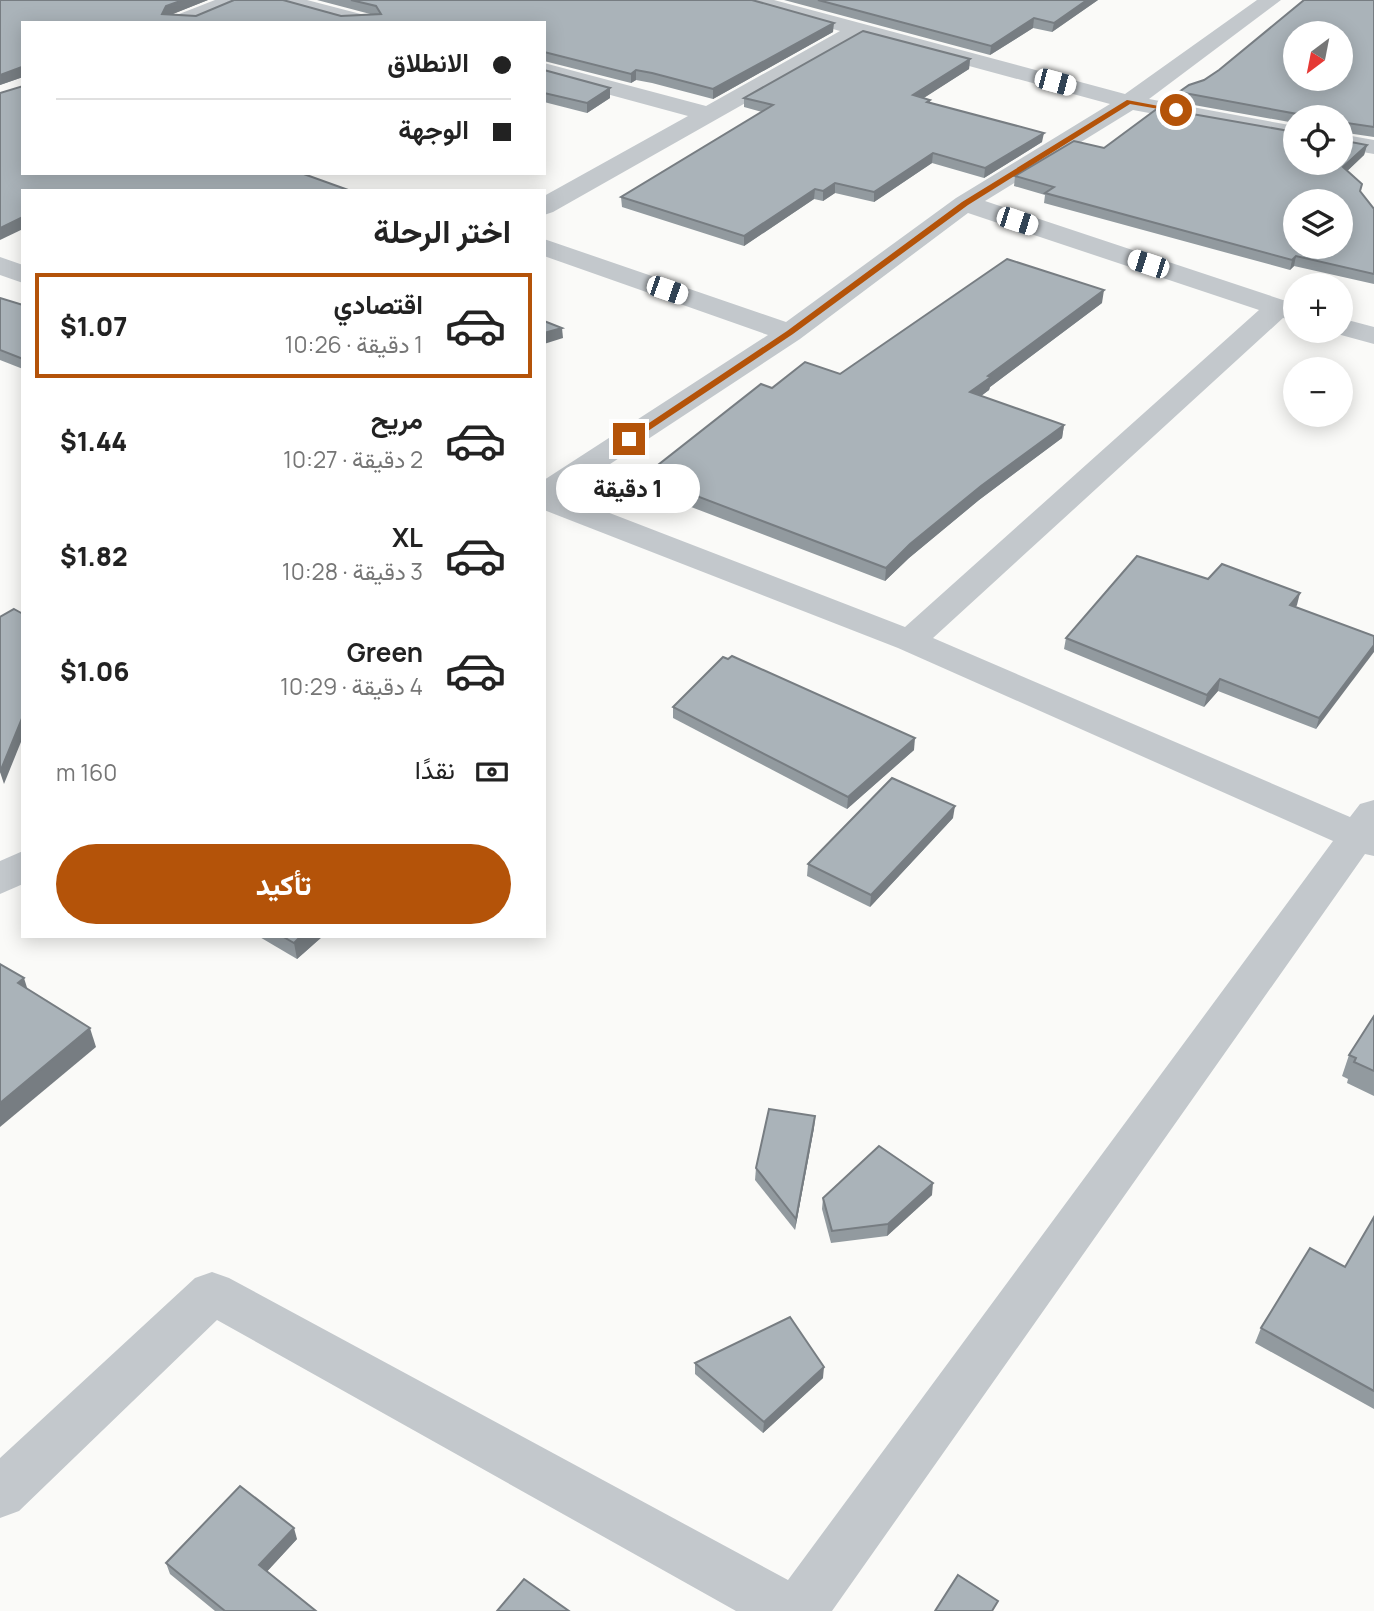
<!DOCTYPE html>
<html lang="ar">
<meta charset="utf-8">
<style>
body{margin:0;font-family:Manrope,Vazirmatn,sans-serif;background:#f6f6f6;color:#222;direction:rtl;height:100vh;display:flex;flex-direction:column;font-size:26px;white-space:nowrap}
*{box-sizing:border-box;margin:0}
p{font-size:23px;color:#767676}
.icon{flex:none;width:38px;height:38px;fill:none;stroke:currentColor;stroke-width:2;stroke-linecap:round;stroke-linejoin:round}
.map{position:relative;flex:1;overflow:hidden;direction:ltr}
.side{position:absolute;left:21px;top:189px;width:525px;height:749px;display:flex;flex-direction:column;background:#fff;border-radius:0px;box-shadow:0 4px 18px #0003;direction:rtl}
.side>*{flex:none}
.top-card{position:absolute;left:21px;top:21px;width:525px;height:154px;border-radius:0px;box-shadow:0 4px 18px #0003;direction:rtl;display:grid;align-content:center;height:154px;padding:0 35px;background:#fff}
.needle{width:46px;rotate:212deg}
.controls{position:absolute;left:1283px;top:21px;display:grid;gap:14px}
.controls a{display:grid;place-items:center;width:70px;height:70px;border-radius:50%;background:#fff;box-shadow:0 4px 18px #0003;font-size:35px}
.end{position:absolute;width:32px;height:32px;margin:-16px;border:9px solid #b45309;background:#fff;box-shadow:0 0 0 4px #fff}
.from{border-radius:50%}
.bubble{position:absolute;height:49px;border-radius:24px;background:#fff;box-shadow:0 4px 18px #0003;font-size:23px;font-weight:800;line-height:49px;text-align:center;direction:rtl}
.car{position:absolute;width:21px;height:42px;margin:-21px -10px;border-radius:9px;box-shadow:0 0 5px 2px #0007;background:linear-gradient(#fff 24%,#345 0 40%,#fff 0 76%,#345 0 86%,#fff 0)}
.top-card b{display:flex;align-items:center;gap:24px;height:66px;font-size:26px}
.top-card b+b{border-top:2px solid #e0e0e0}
.top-card i{width:18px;height:18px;background:#222}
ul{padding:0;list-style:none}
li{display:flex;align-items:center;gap:21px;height:105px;margin:0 14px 10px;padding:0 21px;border:4px solid transparent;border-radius:0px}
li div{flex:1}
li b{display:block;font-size:26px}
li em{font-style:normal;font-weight:800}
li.selected{border-color:#b45309}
li>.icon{width:63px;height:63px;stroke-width:1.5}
h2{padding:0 35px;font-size:32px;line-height:84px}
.pay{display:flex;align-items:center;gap:18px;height:77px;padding:0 35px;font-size:26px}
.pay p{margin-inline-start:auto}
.action{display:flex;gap:14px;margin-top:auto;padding:14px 35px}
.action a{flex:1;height:80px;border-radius:42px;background:#b45309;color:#fff;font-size:28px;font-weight:800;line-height:80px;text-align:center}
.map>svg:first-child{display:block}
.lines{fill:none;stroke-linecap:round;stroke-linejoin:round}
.minor{fill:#c3c8cc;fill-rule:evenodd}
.wall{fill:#929a9f}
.shaded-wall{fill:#777d82}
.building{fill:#aab3b9;stroke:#777d82;stroke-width:2;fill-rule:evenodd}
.route{fill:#b45309}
</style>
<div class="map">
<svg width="1374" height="1611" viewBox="0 0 1374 1611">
<rect width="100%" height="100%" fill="#fafaf8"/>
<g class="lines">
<g class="minor">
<polygon points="215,0 243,0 240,4 196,23 166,23 169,18"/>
<polygon points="273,0 307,0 376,18 379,23 343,23 276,4"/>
<path d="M740,0H774L1125,94L1257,0H1281L1149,99L1295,126V140L1133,110L985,201L1295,304V321L1283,318L933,638L1350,817L1360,804L1374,800V856L1365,854L832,1611H736L217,1320L19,1511L0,1518V1458L195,1278L212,1272L229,1278L788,1580L1333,841L898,648L544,510V480L768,335L544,256V239L786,322L956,198L1110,104L862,37L553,212L544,215V196L688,116L544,77V63L706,106L840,31L743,4ZM968,213L1259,310L905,627L563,495L800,339Z"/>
<polygon points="1340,134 1374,140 1374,154 1340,148"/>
<polygon points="0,257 23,265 23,283 0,275"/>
<polygon points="1340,318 1374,327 1374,344 1330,332 1340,331"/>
<polygon points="23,851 23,884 0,894 0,861"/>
</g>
</g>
<g class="wall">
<polygon points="0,0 208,0 170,15 196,16 341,16 374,15 317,0 752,0 833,32 713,99 652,83 636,80 631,83 544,61 544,23 23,23 23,77 0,85"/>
<polygon points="784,0 1098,0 1052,32 1033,28 990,55"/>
<polygon points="1374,0 1374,137 1340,132 1340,117 1295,117 1295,123 1177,102 1179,92"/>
<polygon points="970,59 969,69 923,98 930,100 930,103 1042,142 984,178 932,163 874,202 835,193 823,201 814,199 744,246 622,207 621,197 762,112 744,107 744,98"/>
<polygon points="544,70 610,98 587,113 544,102"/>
<polygon points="1367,145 1364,155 1347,171 1360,191 1374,209 1374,284 1294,266 1290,270 1044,203 1045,195 1014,186 1015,176 1104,148"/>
<polygon points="0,298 23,305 23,369 0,360"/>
<polygon points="1102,303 990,387 989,390 981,396 1064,425 1062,438 979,500 909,558 885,581 644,489 644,476 772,388 840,374"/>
<polygon points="1208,579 1297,605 1295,607 1374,636 1316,729 1218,691 1204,707 1064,649 1066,638"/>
<polygon points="673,707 914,750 847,809 673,718"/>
<polygon points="953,818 870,907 807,876 808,864"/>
<polygon points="258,936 323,936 297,959"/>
<polygon points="1374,1016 1374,1096 1347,1083 1348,1079 1342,1076 1349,1055"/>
<polygon points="815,1116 814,1128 795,1230 755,1180 756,1168"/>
<polygon points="932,1195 887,1236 831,1243 822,1209 823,1198"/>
<polygon points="1374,1217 1374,1409 1255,1343 1261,1328 1345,1267"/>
<polygon points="695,1363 823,1378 763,1433 695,1374"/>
<polygon points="297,1539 267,1571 316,1611 215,1611 170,1574 166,1563"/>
</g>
<g class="shaded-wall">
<polygon points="183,0 208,0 168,16 162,14 166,6"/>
<polygon points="1087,0 1098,0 1052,32 1054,23"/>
<polygon points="1034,18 1033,28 990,55 991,46"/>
<polygon points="834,23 833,32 713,99 713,89"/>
<polygon points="970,59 969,69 913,105 913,95"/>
<polygon points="22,67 23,77 0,85 0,75"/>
<polygon points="636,70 636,80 631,83 631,74"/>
<polygon points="610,88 610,98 587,113 587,103"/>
<polygon points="1044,133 1042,142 984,178 985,168"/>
<polygon points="1367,145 1364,155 1341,177 1343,167"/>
<polygon points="933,153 932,163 874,202 874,192"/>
<polygon points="835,183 835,193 823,201 823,191"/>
<polygon points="815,189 814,199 744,246 744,236"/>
<polygon points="23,217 23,229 0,240 0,228"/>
<polygon points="1296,256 1294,266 1290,270 1292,260"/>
<polygon points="1104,290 1102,303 990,387 989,390 969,405 970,392 988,376"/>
<polygon points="562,328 563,338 544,344 544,333"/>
<polygon points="1064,425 1062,438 979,500 909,558 885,581 886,568 910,544 981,486"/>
<polygon points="1300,593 1297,605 1287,617 1290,605"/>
<polygon points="1374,645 1374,652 1316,729 1319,718"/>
<polygon points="1220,679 1218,691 1204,707 1207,695"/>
<polygon points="23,716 23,737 4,784 0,772"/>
<polygon points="915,738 914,750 847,809 848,797"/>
<polygon points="955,806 953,818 870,907 871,895"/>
<polygon points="301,936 323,936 297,959 294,943"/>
<polygon points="24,978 30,997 18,983"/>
<polygon points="90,1028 96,1047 0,1127 0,1103"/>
<polygon points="815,1116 814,1128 795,1230 796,1219"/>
<polygon points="933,1183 932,1195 887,1236 888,1224"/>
<polygon points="824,1367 823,1378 763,1433 764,1422"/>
<polygon points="294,1528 297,1539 263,1576 259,1565"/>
</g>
<g class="building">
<polygon points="0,0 183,0 166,6 162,14 196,16 234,0 283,0 341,16 381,14 376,6 351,0 752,0 834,23 713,89 652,73 636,70 631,74 544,52 544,23 23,23 23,80 22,67 0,75"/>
<polygon points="818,0 1087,0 1054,23 1034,18 991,46"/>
<path d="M1304,0H1374V127L1340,122V117H1298L1297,114L1179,92L1189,85L1204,80L1219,70ZM1295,33H1340V79H1295Z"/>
<polygon points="863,31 970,59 913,95 930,100 927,102 1044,133 985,168 933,153 874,192 835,183 823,191 815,189 744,236 621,197 773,105 744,98"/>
<polygon points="544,70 610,88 587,103 544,93"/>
<polygon points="23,86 23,173 301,173 351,191 23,191 23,217 0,228 0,93"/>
<path d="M1158,108L1295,132V163H1340V140L1367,145L1343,167L1362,184L1360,191L1374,209V274L1296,256L1292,260L1045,193L1054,187L1015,176L1074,141L1104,148ZM1295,201H1340V247H1295Z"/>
<polygon points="1007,259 1104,290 988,376 991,377 970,392 1064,425 981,486 910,544 886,568 644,476 761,384 772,388 805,362 840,374"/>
<polygon points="0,298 23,305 23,359 0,350"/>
<polygon points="544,321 562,328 544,333"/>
<polygon points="1137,556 1208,579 1222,564 1300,593 1290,605 1374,636 1374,645 1319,718 1220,679 1207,695 1066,638"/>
<polygon points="14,609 23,614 23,716 0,772 0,617"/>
<polygon points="732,656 915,738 848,797 673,707 723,657 728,659"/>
<polygon points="892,778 955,806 871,895 808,864"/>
<polygon points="282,936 301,936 294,943"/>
<polygon points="0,964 24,978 18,983 90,1028 0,1103"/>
<polygon points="1374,1016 1374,1071 1354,1062 1356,1058 1349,1055"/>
<polygon points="769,1109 815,1116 796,1219 756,1168"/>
<polygon points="879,1146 933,1183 888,1224 832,1231 823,1198"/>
<polygon points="1374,1217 1374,1391 1261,1328 1310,1248 1345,1267"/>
<polygon points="790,1317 824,1367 764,1422 695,1363"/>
<polygon points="240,1486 294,1528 259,1565 316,1611 225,1611 166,1563"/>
<polygon points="958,1575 998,1601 992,1611 935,1611"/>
<polygon points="524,1579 569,1611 497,1611"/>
</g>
<polygon class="route" points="1127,100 1180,110 1176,112 1130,104 968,205 793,334 633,441 625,439 787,331 962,202"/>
</svg>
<div class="controls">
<a><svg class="needle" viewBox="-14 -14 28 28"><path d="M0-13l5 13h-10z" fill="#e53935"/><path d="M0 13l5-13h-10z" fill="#767676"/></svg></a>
<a><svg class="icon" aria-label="locate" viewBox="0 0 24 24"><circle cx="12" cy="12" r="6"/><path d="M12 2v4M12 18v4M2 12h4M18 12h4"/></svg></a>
<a><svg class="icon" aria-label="layers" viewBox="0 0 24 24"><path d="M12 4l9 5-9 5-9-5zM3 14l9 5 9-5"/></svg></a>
<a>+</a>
<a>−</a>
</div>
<i class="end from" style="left:1176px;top:110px"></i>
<i class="end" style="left:629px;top:439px"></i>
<div class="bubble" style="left:556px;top:464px;width:144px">1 دقيقة</div>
<i class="car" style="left:1055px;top:82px;rotate:105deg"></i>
<i class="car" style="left:1017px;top:221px;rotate:108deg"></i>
<i class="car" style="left:1148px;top:264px;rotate:288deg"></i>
<i class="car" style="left:667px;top:290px;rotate:109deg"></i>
<div class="top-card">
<b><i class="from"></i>الانطلاق</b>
<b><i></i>الوجهة</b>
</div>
<section class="side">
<h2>اختر الرحلة</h2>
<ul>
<li class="selected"><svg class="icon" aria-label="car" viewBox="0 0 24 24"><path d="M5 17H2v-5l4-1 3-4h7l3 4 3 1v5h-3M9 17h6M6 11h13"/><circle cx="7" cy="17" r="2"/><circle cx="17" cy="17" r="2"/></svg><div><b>اقتصادي</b><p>1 دقيقة · 10:26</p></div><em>$1.07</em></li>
<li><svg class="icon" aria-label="car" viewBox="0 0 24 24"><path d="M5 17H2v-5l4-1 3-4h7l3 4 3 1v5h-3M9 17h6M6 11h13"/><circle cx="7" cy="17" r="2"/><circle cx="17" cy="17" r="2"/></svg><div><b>مريح</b><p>2 دقيقة · 10:27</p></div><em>$1.44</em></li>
<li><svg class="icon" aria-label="car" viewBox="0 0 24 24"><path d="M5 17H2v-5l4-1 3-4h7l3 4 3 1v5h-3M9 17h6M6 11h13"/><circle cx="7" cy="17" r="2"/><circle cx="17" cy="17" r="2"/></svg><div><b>XL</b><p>3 دقيقة · 10:28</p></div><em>$1.82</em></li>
<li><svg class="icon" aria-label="car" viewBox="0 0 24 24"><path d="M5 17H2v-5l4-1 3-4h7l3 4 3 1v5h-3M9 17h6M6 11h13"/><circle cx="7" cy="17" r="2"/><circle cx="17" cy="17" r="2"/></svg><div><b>Green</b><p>4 دقيقة · 10:29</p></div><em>$1.06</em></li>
</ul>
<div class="pay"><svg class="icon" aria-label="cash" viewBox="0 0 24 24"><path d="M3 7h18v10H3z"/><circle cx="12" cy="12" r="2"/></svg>نقدًا<p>160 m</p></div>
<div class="action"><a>تأكيد</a></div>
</section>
</div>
